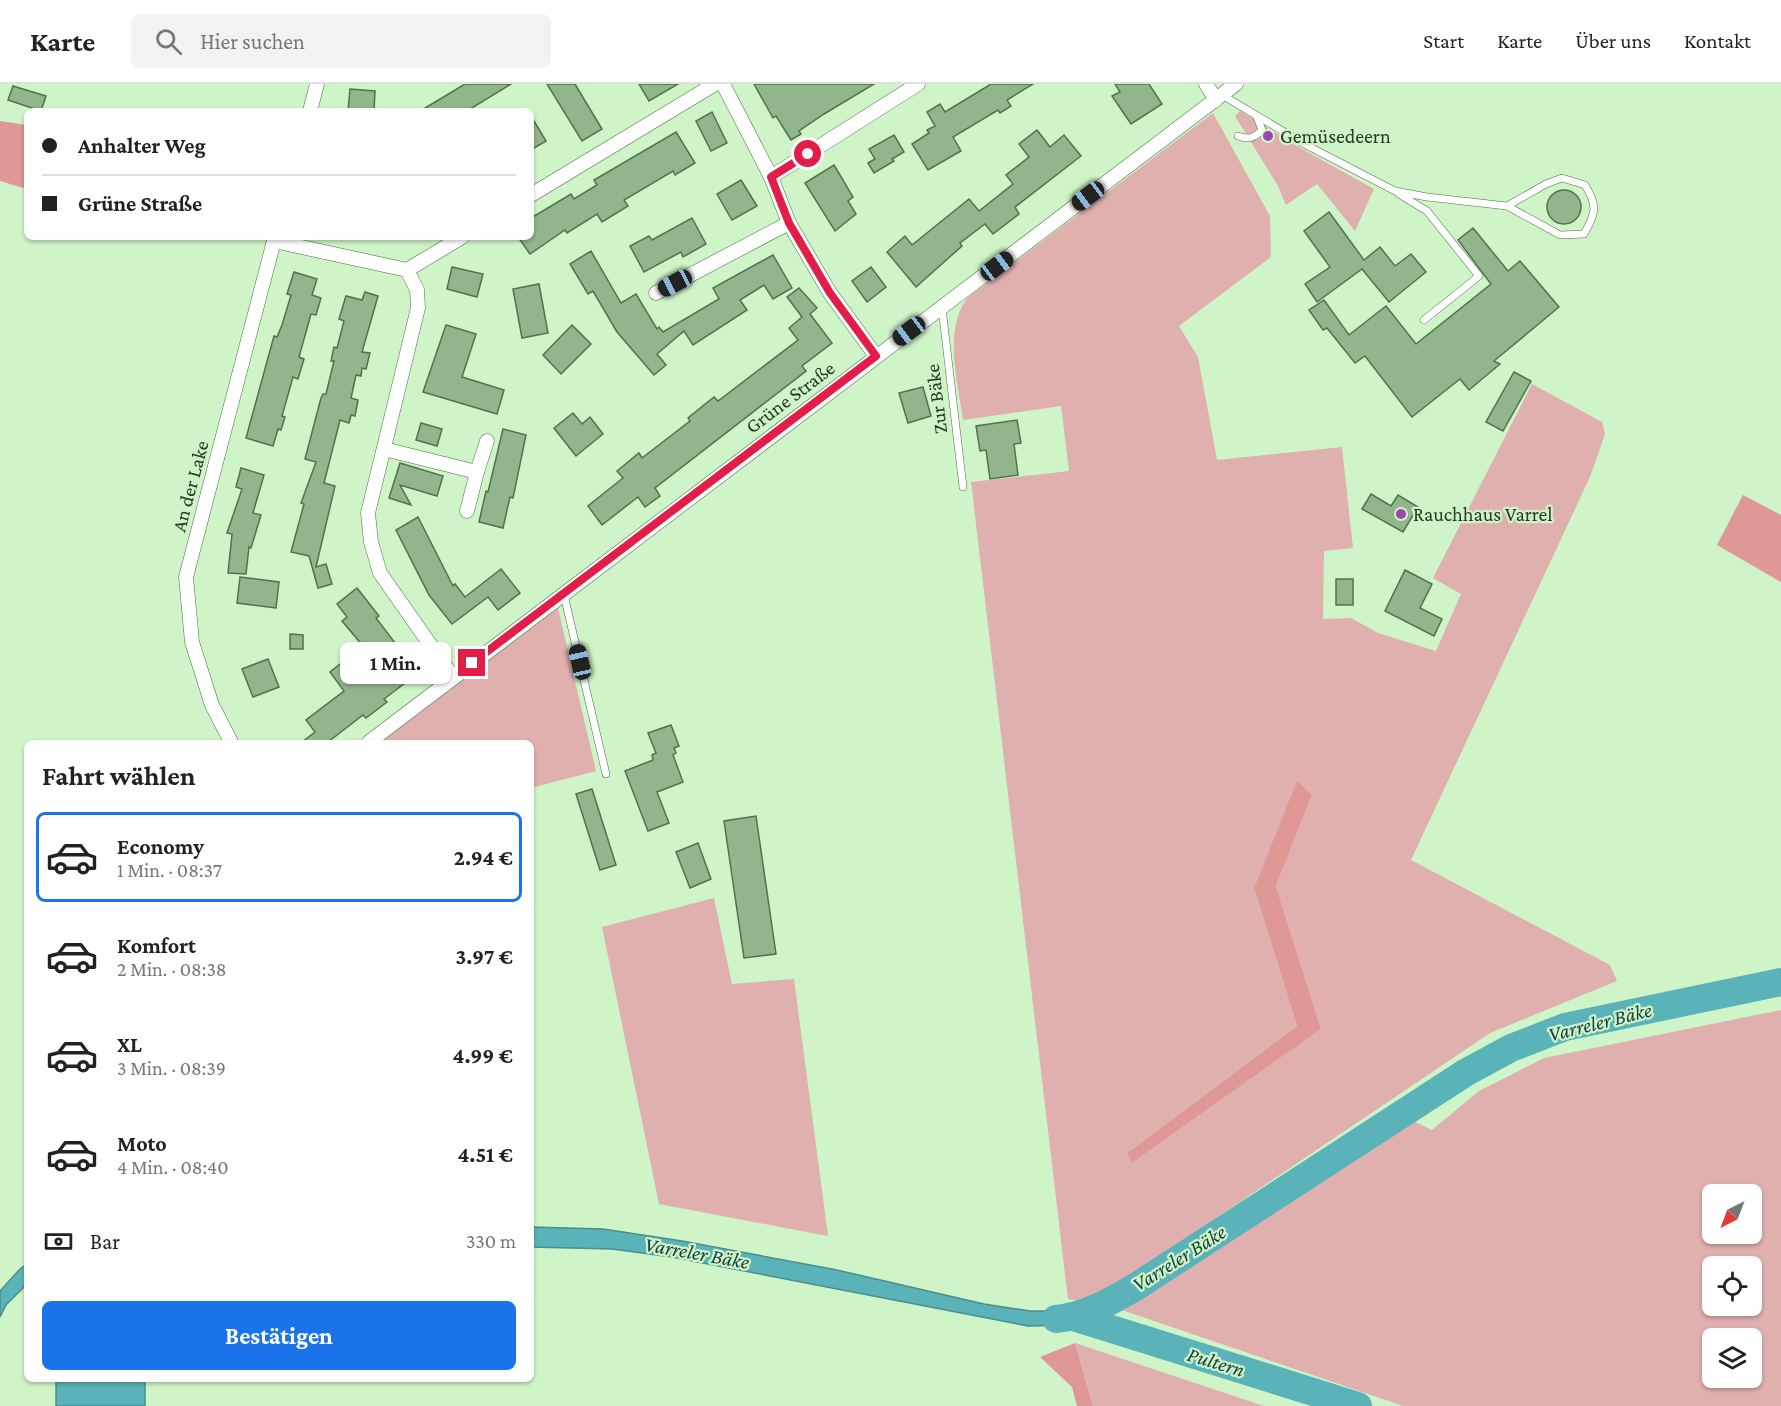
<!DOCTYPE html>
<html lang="de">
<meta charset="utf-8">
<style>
body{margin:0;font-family:"Crimson Pro",serif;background:#f2f2f2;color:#222;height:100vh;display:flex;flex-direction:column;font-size:22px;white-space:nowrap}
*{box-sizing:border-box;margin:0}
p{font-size:20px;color:#767676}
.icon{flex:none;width:33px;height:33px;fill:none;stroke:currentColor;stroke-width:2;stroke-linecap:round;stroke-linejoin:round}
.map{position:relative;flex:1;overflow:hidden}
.sheet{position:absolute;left:24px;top:656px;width:510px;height:642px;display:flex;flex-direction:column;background:#fff;border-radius:9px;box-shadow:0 2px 4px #0004}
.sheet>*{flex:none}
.hud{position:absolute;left:24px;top:24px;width:510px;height:132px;border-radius:9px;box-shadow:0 2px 4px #0004;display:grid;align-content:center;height:132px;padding:0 18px;background:#fff}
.needle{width:39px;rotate:222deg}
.fabs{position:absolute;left:1702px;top:1100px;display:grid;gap:12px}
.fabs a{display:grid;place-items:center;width:60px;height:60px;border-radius:9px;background:#fff;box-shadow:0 2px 4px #0004;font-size:30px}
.end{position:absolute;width:27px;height:27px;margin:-14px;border:8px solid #e11d48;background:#fff;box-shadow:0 0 0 3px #fff}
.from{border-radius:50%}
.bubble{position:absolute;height:42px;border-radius:9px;background:#fff;box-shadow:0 2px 4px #0004;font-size:20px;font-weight:700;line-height:42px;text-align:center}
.car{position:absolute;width:18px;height:36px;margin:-18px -9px;border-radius:8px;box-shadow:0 0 4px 2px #0007;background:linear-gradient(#222 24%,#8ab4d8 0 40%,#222 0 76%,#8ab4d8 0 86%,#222 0)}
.hud b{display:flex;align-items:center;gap:21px;height:57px;font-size:22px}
.hud b+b{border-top:2px solid #e0e0e0}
.hud i{width:15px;height:15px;background:#222}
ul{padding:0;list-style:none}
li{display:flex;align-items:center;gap:18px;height:90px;margin:0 12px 9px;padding:0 6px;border:3px solid transparent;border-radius:9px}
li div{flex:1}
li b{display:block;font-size:22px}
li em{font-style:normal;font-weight:700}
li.on{border-color:#1a73e8}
li>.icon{width:54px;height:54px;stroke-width:1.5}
h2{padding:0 18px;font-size:27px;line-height:72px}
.pay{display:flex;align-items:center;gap:15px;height:66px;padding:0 18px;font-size:22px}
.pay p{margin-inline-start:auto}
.button{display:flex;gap:12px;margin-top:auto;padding:12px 18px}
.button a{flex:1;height:69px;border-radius:9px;background:#1a73e8;color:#fff;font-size:24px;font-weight:700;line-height:69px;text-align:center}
header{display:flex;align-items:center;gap:36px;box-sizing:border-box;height:84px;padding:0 30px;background:#fff;border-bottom:2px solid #e0e0e0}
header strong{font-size:28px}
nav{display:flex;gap:33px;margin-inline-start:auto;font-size:21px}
.search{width:420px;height:54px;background:#f2f2f2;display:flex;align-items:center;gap:15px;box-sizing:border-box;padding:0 21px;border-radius:9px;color:#767676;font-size:22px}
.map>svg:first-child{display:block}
.green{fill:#e0b0af;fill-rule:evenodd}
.forest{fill:#df9896}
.water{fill:#59b3b8;stroke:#4b8e8c;stroke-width:1.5}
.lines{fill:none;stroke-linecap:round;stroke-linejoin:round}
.river{stroke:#59b3b8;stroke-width:28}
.building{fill:#92b68b;stroke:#51724a;stroke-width:1.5}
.service-casing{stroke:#4c6d45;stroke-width:8}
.minor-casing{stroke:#4c6d45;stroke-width:15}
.service{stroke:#fff;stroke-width:7}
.minor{stroke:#fff;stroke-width:14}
.route{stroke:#e11d48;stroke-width:8}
.poi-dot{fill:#9e45b1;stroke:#cef4c7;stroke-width:2}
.labels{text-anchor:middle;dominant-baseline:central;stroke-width:4.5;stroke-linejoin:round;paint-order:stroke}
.poi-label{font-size:20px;fill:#293826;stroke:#cef4c7;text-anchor:start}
.street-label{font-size:20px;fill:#293826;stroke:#cef4c7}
.water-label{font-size:21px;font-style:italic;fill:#133d40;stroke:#cef4c7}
</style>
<header>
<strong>Karte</strong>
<div class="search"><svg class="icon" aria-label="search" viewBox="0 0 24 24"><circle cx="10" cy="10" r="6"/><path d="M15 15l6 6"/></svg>Hier suchen</div>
<nav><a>Start</a><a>Karte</a><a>Über uns</a><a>Kontakt</a></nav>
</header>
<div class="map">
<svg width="1781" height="1322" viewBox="0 0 1781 1322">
<rect width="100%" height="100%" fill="#cef4c7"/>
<g class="green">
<polygon points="1240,27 1304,66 1374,105 1355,147 1317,100 1286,121 1278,102 1235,32"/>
<path d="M1213,29L1270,132L1271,173L1179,242L1198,273L1217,376L1342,363L1353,464L1324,467L1323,535L1351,534L1378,549L1436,567L1461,510L1433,494L1532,300L1602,338L1605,350L1590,393L1411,776L1610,881L1617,897L1490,949L1090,1219L1068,1215L971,398L1069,387L1061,322L963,336C958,297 943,249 967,214ZM1297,696L1312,711L1276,802L1321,945L1132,1079L1127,1069L1297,942L1254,804Z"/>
<polygon points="558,524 596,687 531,704 531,658 381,658"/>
<polygon points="714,814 732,900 794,895 828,1152 659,1120 602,843"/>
<path d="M1781,926V1322H1403L1116,1224L1409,1035L1432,1046L1479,1007L1544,974ZM1713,1110H1752V1149H1713ZM1713,1182H1752V1221H1713ZM1713,1254H1752V1293H1713Z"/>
<polygon points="1075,1259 1264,1322 1093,1322"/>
</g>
<g class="forest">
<polygon points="0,37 27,41 27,105 0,97"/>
<polygon points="1743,411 1781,431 1781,498 1717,461"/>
<polygon points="1297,696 1312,711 1276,802 1321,945 1132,1079 1127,1069 1297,942 1254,804"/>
<polygon points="1075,1259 1093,1322 1077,1322 1072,1303 1040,1273"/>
</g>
<g class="water">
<polygon points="531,1143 603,1145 682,1157 837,1186 984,1220 1030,1227 1092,1227 1075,1241 1028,1242 672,1173 612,1165 531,1163"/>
<polygon points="27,1180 27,1200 6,1221 0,1233 0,1207 20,1185"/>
<rect x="56" y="1295" width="89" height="27"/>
</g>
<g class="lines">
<g class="river">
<polyline points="1073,1233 1358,1322"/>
<path d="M1056,1235C1087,1232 1111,1217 1137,1202L1465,989L1511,964L1565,943L1781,898"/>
</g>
</g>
<g class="building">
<polygon points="465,0 511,0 467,27 420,27"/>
<polygon points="547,0 575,0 602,45 582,57"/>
<polygon points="639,0 678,0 649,17"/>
<polygon points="754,0 874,0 824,30 799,47 801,50 791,56 776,32 773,34"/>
<polygon points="991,0 1033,0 1007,16 1011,22 1000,29 998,26 953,53 961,67 928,86 912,60 929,49 927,46 935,42 927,28 940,20 945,28"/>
<polygon points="1115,0 1149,0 1162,20 1131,40 1112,12 1120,8"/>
<polygon points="13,2 46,12 41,27 8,16"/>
<polygon points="350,5 375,7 374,27 348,27"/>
<polygon points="712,28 727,59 711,67 696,37"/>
<polygon points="531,32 546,57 531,66"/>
<polygon points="1037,46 1050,63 1064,51 1081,72 1015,123 1019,130 993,150 985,140 960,159 962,162 916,203 887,168 905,152 912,161 969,115 979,127 1013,100 1006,91 1029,73 1019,60"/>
<polygon points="676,48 695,79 675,91 673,87 624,116 628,122 602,138 597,130 567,149 565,146 530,170 518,153 531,153 531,134 571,110 574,115 597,101 594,96"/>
<polygon points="894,51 904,68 892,75 894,77 874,89 868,79 875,75 869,65"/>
<polygon points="834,81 853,113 848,117 856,130 835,147 805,99"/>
<polygon points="741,96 757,122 732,136 717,110"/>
<circle cx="1564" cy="123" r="17"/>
<polygon points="1329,128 1364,176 1380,163 1395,182 1411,170 1426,188 1389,218 1362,185 1317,218 1305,200 1330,183 1304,147"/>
<polygon points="692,134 706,160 683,173 681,168 644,188 630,162 649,152 652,156"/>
<polygon points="1473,144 1508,187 1520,177 1559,223 1494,277 1500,280 1469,306 1460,295 1412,333 1365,272 1355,279 1327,244 1323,246 1309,226 1324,216 1349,251 1386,222 1416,260 1491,200 1458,156"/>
<polygon points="591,167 621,219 636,210 657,245 659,243 663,248 719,215 713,204 773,171 792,204 773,215 764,201 740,216 747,226 693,261 684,247 657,270 666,281 654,291 617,248 593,207 588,210 570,180"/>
<polygon points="452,183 483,190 477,213 447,205"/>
<polygon points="871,183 886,203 867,218 852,197"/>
<polygon points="294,188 317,195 312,211 321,214 316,231 311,230 299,273 304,275 298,295 293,293 282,332 285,333 281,346 278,345 273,362 246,354 274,252 277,253 282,241 291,211 287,210"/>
<polygon points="539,200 548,249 522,254 513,205"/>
<polygon points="799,204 817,224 810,230 832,259 802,282 806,287 655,404 660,412 645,423 638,413 602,441 588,422 623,394 617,387 639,369 642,374 690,337 688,334 714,313 718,317 798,256 789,244 802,233 787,213"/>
<polygon points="365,208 378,212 362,268 370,269 366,285 362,284 361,292 356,291 351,314 358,316 355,332 351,331 349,339 340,336 324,399 335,402 316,483 326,480 332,500 318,504 309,472 291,468 304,420 301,419 316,378 305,375 321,314 323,310 326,310 334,277 331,277 334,263 337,264 344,237 339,235 346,212 362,216"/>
<polygon points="446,241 476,250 462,293 504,306 497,330 423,308"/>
<polygon points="572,241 591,260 561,290 543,271"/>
<polygon points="1514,288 1531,297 1503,347 1486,338"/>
<polygon points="923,303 931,332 908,339 899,309"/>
<polygon points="573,329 582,340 590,333 603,350 576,372 554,344"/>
<polygon points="1017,336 1021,359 1014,360 1018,391 990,395 986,366 980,367 976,342"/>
<polygon points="421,339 442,345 437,362 416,356"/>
<polygon points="503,345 526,351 513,414 510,413 503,444 479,438 486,407 488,408"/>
<polygon points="400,379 443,392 437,412 400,401 411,421 389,414"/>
<polygon points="241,384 264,391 253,429 261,431 251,464 249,463 246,490 228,489 232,450 227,449 242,405 236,403"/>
<polygon points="1371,410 1391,422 1398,411 1418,423 1403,448 1362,425"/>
<polygon points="418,433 453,502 455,500 465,513 501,485 520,509 498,526 488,513 452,540 429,511 396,446"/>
<polygon points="1405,486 1432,500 1420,524 1442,535 1434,552 1385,527"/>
<polygon points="240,493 279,498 276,524 237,519"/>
<rect x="1336" y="495" width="17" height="26"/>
<polygon points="357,504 379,532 376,534 418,589 384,615 387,618 366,634 363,631 328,658 302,658 315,648 306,636 344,607 330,588 363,562 342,537 347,533 337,520"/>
<polygon points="290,550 303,551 303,565 290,565"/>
<polygon points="268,575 279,603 253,613 242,585"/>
<polygon points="671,641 679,662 674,664 676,669 673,671 683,698 657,708 669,739 648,747 625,687 653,676 652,671 656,669 648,649"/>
<polygon points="592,705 616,781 600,786 576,710"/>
<polygon points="756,732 776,870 744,874 724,737"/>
<polygon points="698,759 711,795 690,804 676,768"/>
</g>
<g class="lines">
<defs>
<g id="service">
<path d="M1222,11L1308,62L1395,107L1427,113L1507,122L1560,151L1584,150C1596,129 1598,122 1585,101L1562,94L1546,100L1507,122"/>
<path d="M1238,52C1249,56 1254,54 1262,46L1257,33"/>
<polyline points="1399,110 1427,127 1479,192 1424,236"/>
<polyline points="942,224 963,403"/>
<polyline points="564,511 606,690"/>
</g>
<g id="minor">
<polyline points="723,0 771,93 789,139 830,209 876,272"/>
<polyline points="1206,0 1216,16"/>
<polyline points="310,27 317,0"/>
<polyline points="771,93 918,0"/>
<polyline points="531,111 715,0"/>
<polyline points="274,157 407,186 462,153"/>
<polyline points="407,186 417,206 418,224 368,429 371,458 380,489 453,593"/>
<polyline points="656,209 789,139"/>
<polyline points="384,365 477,388 467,427"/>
<polyline points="477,388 487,357"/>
<polyline points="231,658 212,621 192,558 186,493 275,153"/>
<polyline points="369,658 1236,0"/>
</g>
</defs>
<use href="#service" class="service-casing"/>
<use href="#minor" class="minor-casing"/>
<use href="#service" class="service"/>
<use href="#minor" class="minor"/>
</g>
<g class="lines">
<polyline class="route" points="472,579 876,272 830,209 789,139 771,93 808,70"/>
</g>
<g class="poi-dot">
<circle cx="1268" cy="52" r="6"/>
<circle cx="1401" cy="430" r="6"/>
</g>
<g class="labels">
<g class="poi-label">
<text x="1280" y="52">Gemüsedeern</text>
<text x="1413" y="430">Rauchhaus Varrel</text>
</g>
<g class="street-label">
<text transform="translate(790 313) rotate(-37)">Grüne Straße</text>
<text transform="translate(936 315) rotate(-97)">Zur Bäke</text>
<text transform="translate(190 402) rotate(-75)">An der Lake</text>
</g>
<g class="water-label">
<text transform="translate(1600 938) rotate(-14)">Varreler Bäke</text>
<text transform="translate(697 1169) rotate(10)">Varreler Bäke</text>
<text transform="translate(1179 1174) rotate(-32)">Varreler Bäke</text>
<text transform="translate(1216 1278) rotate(17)">Pultern</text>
</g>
</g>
</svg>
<div class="fabs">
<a><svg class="needle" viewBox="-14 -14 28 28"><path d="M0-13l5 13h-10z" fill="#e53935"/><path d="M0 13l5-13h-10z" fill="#767676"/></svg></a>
<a><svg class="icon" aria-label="locate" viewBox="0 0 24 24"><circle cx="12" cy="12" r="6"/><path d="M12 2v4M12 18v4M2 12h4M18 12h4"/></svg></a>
<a><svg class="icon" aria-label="layers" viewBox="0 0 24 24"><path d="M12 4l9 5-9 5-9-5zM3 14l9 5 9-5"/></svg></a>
</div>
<i class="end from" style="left:808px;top:70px"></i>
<i class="end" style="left:472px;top:579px"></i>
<div class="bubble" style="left:340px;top:558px;width:111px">1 Min.</div>
<i class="car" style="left:1088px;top:112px;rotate:233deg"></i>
<i class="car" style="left:997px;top:182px;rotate:53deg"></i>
<i class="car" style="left:675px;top:199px;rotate:242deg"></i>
<i class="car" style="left:909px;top:247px;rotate:233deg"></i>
<i class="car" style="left:580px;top:578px;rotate:347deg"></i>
<div class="hud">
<b><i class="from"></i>Anhalter Weg</b>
<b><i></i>Grüne Straße</b>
</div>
<section class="sheet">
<h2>Fahrt wählen</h2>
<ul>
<li class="on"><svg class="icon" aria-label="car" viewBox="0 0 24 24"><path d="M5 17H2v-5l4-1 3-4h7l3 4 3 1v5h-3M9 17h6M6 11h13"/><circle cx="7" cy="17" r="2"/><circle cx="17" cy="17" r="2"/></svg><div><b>Economy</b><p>1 Min. · 08:37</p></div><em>2.94 €</em></li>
<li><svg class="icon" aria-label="car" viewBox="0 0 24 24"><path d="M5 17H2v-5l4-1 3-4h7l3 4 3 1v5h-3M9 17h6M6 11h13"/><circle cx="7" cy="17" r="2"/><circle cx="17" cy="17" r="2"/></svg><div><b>Komfort</b><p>2 Min. · 08:38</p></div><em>3.97 €</em></li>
<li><svg class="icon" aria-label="car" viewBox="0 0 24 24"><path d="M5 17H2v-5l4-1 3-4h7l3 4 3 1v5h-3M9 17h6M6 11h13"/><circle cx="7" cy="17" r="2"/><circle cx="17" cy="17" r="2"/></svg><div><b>XL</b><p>3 Min. · 08:39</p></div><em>4.99 €</em></li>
<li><svg class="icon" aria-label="car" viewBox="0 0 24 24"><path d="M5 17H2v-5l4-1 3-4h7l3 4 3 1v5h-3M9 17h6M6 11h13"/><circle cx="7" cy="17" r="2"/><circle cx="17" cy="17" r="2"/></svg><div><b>Moto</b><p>4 Min. · 08:40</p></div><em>4.51 €</em></li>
</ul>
<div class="pay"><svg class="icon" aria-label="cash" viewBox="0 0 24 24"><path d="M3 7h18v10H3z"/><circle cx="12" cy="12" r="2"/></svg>Bar<p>330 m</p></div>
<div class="button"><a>Bestätigen</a></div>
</section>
</div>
